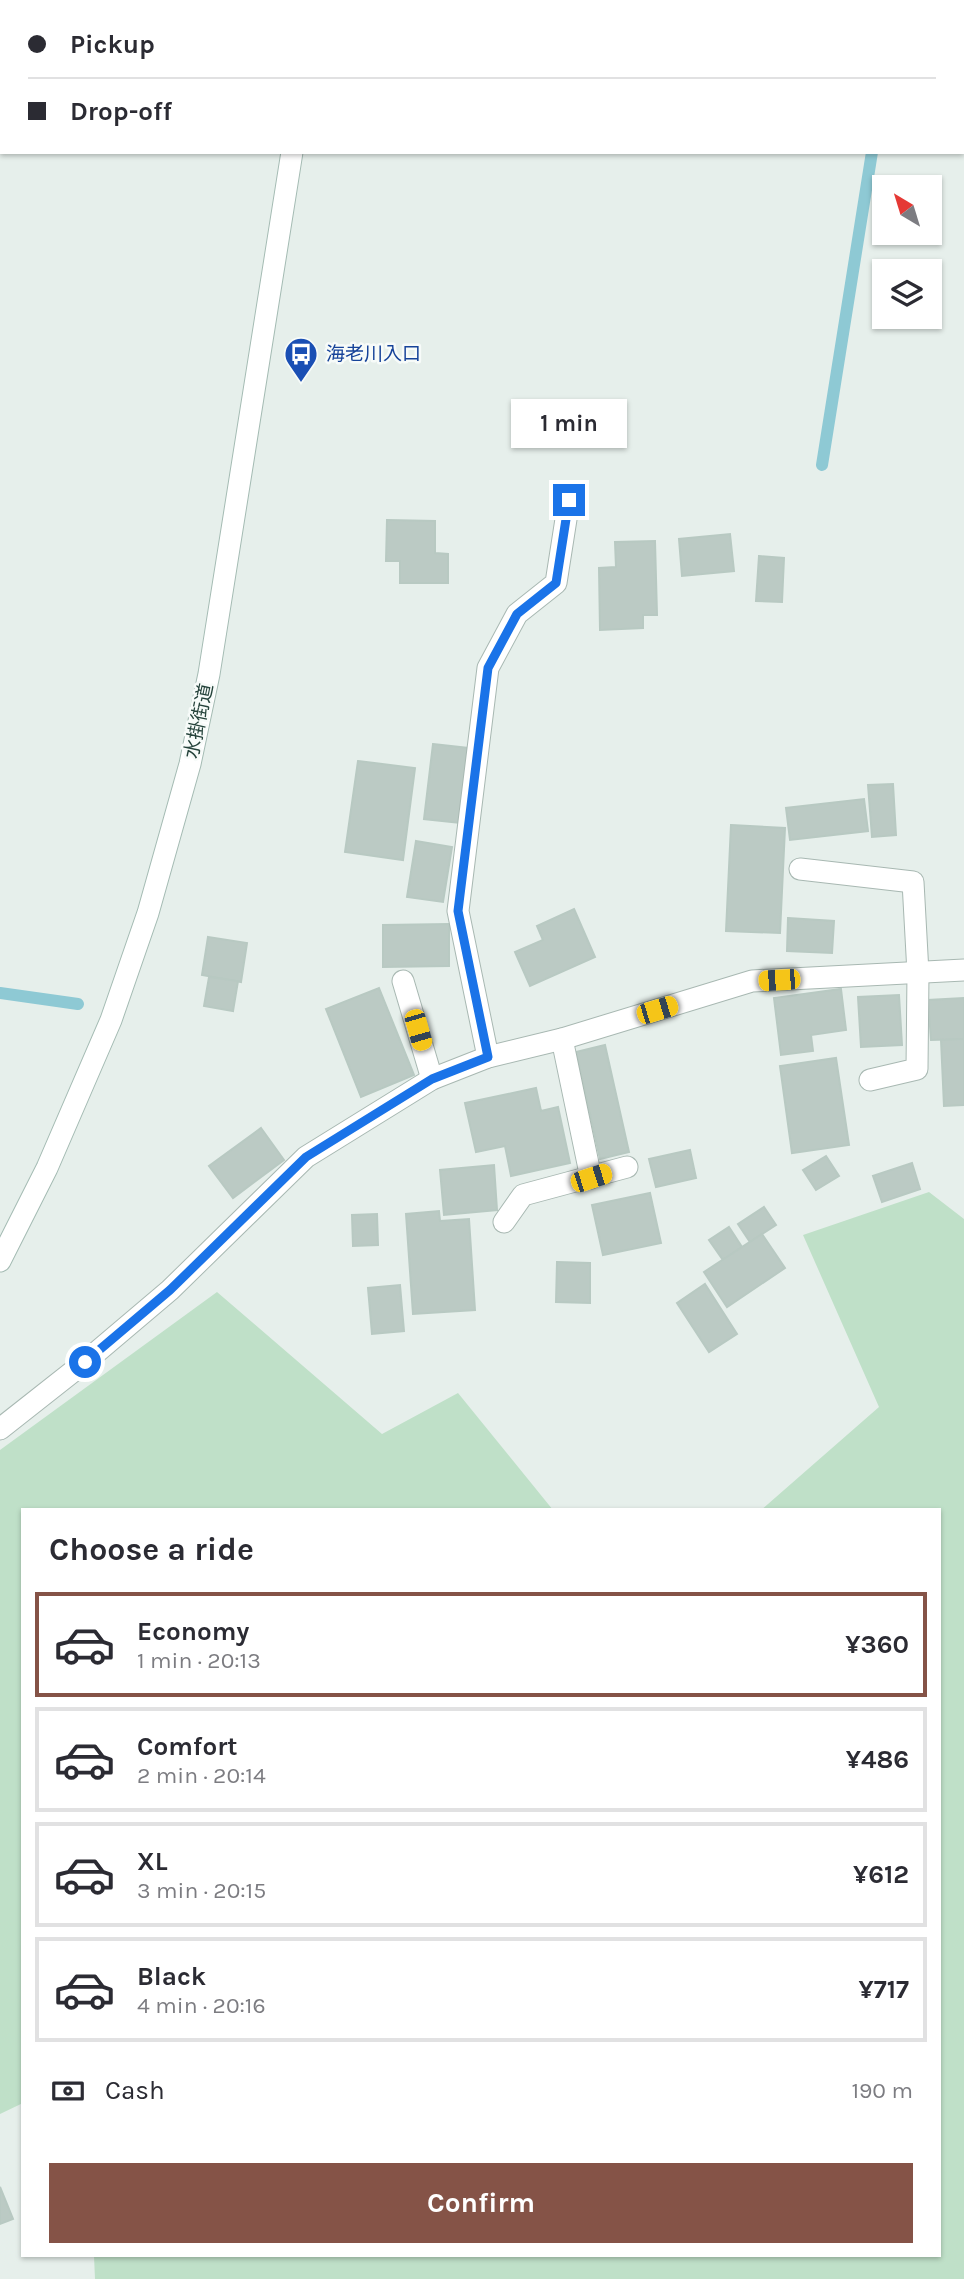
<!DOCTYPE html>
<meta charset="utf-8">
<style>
body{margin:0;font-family:Karla,"Noto Sans JP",sans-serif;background:#f2f2f3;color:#2b2b33;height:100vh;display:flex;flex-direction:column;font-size:26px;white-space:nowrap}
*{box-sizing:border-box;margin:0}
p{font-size:23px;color:#7c7c81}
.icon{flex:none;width:38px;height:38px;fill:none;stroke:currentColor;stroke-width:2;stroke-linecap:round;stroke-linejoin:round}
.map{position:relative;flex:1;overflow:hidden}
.panel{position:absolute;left:21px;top:1508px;width:920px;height:749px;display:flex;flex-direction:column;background:#fff;border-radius:0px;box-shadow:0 2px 5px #0004}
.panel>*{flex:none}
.hud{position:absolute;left:0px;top:0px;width:964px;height:154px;box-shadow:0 2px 5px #0004;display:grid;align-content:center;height:154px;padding:0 28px;background:#fff}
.needle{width:46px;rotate:322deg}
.buttons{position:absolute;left:872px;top:175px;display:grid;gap:14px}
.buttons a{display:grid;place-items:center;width:70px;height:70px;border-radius:0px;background:#fff;box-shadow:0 2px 5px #0004;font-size:35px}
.end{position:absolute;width:32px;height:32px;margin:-16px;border:9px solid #1a73e8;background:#fff;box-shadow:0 0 0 4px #fff}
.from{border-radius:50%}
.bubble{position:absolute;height:49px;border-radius:0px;background:#fff;box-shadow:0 2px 5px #0004;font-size:23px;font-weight:700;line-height:49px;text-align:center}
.car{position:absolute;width:21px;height:42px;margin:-21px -10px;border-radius:9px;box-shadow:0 0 5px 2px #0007;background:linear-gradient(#f5c518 24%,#345 0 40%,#f5c518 0 76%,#345 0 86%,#f5c518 0)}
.hud b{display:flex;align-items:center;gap:24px;height:66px;font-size:26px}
.hud b+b{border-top:2px solid #e1e1e2}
.hud i{width:18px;height:18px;background:#2b2b33}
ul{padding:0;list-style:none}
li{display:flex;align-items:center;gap:21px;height:105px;margin:0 14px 10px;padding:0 14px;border:4px solid #e1e1e2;border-radius:0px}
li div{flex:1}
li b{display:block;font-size:26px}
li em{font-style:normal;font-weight:700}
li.on{border-color:#855347}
li>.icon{width:63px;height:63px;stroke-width:1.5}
h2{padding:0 28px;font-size:32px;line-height:84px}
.pay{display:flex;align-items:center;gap:18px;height:77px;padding:0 28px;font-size:26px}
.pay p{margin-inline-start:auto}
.button{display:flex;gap:14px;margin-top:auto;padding:14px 28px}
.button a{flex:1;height:80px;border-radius:0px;background:#855347;color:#fff;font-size:28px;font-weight:700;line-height:80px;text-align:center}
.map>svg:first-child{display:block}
.green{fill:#bfe0c8}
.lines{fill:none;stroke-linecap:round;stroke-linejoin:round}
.stream{stroke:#8ec9d4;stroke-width:12}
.building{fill:#bbcac4;stroke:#b8c9c2;stroke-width:2}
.lane-casing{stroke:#a8b8b2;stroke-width:23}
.street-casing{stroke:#a8b8b2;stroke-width:23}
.secondary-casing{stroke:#a4bbb3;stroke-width:23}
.lane{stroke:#fff;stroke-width:21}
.street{stroke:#fff;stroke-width:21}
.secondary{stroke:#fff;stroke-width:21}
.route{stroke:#1a73e8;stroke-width:9}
.labels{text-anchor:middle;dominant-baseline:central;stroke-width:5;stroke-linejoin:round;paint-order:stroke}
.transit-label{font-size:19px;fill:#164399;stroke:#f7fbf9;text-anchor:start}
.street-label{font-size:19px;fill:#24423a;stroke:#f7fbf9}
</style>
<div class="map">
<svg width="964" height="2279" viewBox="0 0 964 2279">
<rect width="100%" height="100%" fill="#e6efeb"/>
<g class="green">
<polygon points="929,1192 964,1219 964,2279 95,2279 94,2256 940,2256 940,1510 761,1510 879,1407 803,1235"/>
<polygon points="217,1292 382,1434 458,1393 553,1510 23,1510 23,2103 0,2114 0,1450"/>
</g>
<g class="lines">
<g class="stream">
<polyline points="896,2 896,0"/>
<polyline points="822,465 872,152"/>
<polyline points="0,993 78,1004"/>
</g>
</g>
<g class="building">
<polygon points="387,520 435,521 435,553 448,554 448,583 400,583 400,561 386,561"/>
<polygon points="730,534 734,571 682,576 679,539"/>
<polygon points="655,541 657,615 643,615 643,628 600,630 599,568 616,567 615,542"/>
<polygon points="759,556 784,558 782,602 756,601"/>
<polygon points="433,744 468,748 460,823 424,819"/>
<polygon points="358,761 415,768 403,860 345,852"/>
<polygon points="893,784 896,835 872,837 868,785"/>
<polygon points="864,799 868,831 790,840 786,808"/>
<polygon points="731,825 785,828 780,933 726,931"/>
<polygon points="416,841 452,847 443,902 407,897"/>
<polygon points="574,909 595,957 530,986 515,952 543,940 537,926"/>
<polygon points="788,918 834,921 832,953 787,951"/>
<polygon points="449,924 449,966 383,967 383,925"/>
<polygon points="208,937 247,943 241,982 202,975"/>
<polygon points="209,977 238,981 233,1011 204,1006"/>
<polygon points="379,988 414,1075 361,1097 326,1009"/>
<polygon points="841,989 846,1030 811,1035 813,1051 781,1055 774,998"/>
<polygon points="899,995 902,1045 861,1047 858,997"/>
<polygon points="964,998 964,1039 931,1040 928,1000"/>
<polygon points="964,1039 964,1105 944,1106 941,1040"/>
<polygon points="605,1045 629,1152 600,1159 576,1052"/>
<polygon points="836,1058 849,1145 792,1153 780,1066"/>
<polygon points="536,1088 541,1111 558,1107 570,1163 511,1176 505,1146 476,1152 465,1103"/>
<polygon points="261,1128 284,1160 233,1198 209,1166"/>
<polygon points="690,1150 696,1178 656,1187 649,1159"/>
<polygon points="826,1156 839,1176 816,1190 803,1170"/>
<polygon points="912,1163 920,1189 882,1202 873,1176"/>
<polygon points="494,1165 497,1210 444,1215 440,1170"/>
<polygon points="650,1193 661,1243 603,1255 592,1205"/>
<polygon points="764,1207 776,1225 750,1242 738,1224"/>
<polygon points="439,1211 440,1221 469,1219 475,1310 413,1314 406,1214"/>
<polygon points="377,1214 378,1245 353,1246 352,1215"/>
<polygon points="729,1227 742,1247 723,1260 709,1240"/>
<polygon points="762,1234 785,1268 727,1307 704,1272"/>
<polygon points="557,1262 590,1263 590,1303 556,1302"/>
<polygon points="705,1284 737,1334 709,1352 677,1303"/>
<polygon points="400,1285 404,1331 372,1334 368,1288"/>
<polygon points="0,2187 13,2219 0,2224"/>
</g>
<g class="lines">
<defs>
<g id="lane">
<polyline points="800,869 913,882 918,973 917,1069 870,1080"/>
<polyline points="403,981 432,1079"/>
<polyline points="562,1039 591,1178"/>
<polyline points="488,1057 458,911 488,668 517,614 556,583 569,500"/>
<polyline points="504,1222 523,1195 627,1167"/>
</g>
<polyline id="street" points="0,1429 85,1362 170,1290 306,1157 432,1079 488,1057 562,1039 752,981 964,970"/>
<g id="secondary">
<polyline points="316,2 316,0"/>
<polyline points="0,1261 47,1168 111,1020 148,913 190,764 209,674 292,152"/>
</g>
</defs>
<use href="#lane" class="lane-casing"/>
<use href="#street" class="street-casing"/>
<use href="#secondary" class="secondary-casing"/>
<use href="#lane" class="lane"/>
<use href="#street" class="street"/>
<use href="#secondary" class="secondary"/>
</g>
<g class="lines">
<polyline class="route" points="85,1362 170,1290 306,1157 432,1079 488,1057 458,911 488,668 517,614 556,583 569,500"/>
</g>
<defs>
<symbol id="bus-pin" viewBox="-11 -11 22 30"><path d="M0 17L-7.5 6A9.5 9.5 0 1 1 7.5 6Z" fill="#1a4fb4" stroke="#f7fbf9"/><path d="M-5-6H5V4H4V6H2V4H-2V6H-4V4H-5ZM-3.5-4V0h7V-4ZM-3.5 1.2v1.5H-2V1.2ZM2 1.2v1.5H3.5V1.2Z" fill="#fff"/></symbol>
</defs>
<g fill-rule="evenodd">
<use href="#bus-pin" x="282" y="335" width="38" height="52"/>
</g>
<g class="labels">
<g class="transit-label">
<text x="326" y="354">海老川入口</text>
</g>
<g class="street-label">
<text transform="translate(199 721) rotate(-78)">水掛街道</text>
</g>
</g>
</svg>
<div class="buttons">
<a><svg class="needle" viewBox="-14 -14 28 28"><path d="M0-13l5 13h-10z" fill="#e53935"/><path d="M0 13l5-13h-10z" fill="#7c7c81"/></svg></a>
<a><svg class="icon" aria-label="layers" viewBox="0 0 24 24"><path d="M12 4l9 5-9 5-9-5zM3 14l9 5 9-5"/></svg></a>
</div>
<i class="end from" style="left:85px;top:1362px"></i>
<i class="end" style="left:569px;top:500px"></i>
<div class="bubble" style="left:511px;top:399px;width:116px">1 min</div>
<i class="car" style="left:779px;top:980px;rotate:267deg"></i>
<i class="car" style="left:657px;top:1010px;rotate:73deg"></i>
<i class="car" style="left:418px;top:1030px;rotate:164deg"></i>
<i class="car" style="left:591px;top:1178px;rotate:72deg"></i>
<div class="hud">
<b><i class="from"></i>Pickup</b>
<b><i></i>Drop-off</b>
</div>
<section class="panel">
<h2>Choose a ride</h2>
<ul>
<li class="on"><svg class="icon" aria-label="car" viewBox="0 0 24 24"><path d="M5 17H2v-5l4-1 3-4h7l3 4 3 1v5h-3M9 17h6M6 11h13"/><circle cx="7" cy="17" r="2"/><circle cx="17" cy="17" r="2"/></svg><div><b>Economy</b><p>1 min · 20:13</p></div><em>¥360</em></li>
<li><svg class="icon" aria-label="car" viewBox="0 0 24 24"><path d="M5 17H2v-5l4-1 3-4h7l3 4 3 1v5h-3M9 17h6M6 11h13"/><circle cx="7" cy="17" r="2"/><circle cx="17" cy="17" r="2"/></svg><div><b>Comfort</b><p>2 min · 20:14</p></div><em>¥486</em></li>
<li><svg class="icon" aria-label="car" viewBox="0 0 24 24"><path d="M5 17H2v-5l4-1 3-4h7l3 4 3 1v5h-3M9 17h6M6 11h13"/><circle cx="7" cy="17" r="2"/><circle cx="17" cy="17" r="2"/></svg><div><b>XL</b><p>3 min · 20:15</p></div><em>¥612</em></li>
<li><svg class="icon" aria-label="car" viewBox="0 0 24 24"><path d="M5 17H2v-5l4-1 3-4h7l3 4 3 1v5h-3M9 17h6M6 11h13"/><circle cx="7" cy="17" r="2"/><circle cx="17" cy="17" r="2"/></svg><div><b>Black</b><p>4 min · 20:16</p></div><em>¥717</em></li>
</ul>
<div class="pay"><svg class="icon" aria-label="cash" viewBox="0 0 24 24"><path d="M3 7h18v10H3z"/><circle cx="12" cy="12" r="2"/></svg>Cash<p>190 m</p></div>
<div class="button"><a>Confirm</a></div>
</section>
</div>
